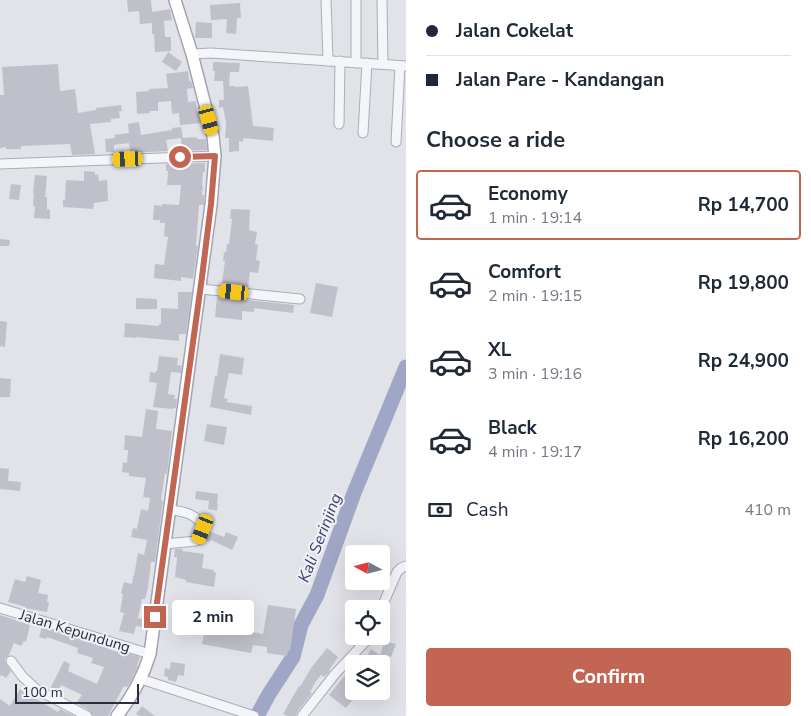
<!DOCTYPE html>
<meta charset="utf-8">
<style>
body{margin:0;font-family:"Nunito Sans",sans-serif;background:#f2f2f3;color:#1f2937;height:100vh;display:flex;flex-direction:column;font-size:19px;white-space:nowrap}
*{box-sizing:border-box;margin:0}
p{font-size:16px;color:#747a83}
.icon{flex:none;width:28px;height:28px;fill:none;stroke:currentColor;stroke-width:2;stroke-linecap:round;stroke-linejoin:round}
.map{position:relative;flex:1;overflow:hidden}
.drawer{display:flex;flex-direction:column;background:#fff;width:405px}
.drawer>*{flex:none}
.banner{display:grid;align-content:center;height:110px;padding:0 20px;background:#fff}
.needle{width:32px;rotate:277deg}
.fabs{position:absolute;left:345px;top:545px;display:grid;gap:10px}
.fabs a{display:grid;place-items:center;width:45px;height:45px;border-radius:5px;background:#fff;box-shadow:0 5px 20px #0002;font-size:25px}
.scale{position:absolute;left:15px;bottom:12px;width:124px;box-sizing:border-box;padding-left:5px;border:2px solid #2c2c40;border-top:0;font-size:14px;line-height:18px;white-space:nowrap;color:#2c2c40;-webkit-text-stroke:4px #f1f2f7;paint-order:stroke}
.end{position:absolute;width:22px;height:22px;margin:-11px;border:6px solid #c26653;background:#fff;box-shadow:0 0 0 2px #fff}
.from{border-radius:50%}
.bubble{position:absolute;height:35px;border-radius:5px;background:#fff;box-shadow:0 5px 20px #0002;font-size:16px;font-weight:700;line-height:35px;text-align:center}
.car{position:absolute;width:15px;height:30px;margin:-15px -8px;border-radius:6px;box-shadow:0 0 4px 1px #0007;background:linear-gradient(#f5c518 24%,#345 0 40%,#f5c518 0 76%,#345 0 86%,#f5c518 0)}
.banner b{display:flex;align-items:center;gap:18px;height:48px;font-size:19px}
.banner b+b{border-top:1px solid #e0e1e3}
.banner i{width:12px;height:12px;background:#1f2937}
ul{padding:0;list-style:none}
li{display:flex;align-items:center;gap:15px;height:70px;margin:0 10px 8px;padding:0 10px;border:2px solid transparent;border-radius:5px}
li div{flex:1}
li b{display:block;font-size:19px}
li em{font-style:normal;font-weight:700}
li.on{border-color:#c26653}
li>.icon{width:45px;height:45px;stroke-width:1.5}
h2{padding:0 20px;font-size:22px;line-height:60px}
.pay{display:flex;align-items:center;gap:12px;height:55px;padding:0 20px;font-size:19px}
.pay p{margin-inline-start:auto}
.primary-button{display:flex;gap:10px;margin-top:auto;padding:10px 20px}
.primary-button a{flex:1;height:58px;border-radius:5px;background:#c26653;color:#fff;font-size:20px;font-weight:700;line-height:58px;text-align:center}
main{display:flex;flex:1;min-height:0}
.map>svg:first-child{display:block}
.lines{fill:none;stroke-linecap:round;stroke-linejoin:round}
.river{stroke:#a0a6c6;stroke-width:15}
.building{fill:#c0c0cb}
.minor-casing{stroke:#abacb6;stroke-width:11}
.major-casing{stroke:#a2a4b4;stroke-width:14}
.minor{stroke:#f4f5f8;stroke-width:9}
.major{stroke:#fff;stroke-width:11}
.route{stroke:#c26653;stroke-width:6}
.labels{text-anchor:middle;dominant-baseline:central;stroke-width:4;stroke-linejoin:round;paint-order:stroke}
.street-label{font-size:15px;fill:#2c2c40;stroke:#f1f2f7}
.water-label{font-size:16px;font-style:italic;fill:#394070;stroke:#f1f2f7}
</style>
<main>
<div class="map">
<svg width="406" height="716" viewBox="0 0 406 716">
<rect width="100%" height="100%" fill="#e2e3e9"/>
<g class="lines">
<polyline class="river" points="257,716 269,694 293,657 301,625 317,595 354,493 406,367"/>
</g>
<g class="building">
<polygon points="127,0 151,0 152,12 170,9 172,20 164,21 165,37 171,37 171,51 155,52 154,34 152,34 152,23 140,24 139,11 128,12"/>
<polygon points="240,3 241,18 237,18 236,34 226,33 227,19 211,20 210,5"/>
<polygon points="196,22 212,23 212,38 195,38"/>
<polygon points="168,52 182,62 176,71 162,62"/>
<polygon points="213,62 240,63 239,72 230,72 229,86 235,86 235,87 248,86 253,126 274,128 273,141 243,138 243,142 239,141 239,151 229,152 229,138 225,138 226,123 223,107 219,108 219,100 224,100 223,81 214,81 215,71 213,71"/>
<polygon points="58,64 60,91 75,89 78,113 96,110 96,108 121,105 122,111 119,111 120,118 111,119 111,122 90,124 95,154 72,155 70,144 21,146 21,149 6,149 6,147 0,148 0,95 4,95 2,67"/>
<polygon points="188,71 189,81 191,81 193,88 187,89 188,102 196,101 197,112 199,112 202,123 180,125 179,113 172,114 171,101 158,102 158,111 150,111 150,113 137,114 136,92 149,91 149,89 168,88 166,74"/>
<polygon points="139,122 141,135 172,130 172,128 181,127 183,138 197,137 197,139 206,139 207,150 182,151 181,138 166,140 168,151 130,153 129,143 114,145 114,152 106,152 105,139 115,138 114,135 129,133 128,124"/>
<polygon points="205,163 205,172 203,172 202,186 203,186 202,195 204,195 204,204 203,205 199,205 196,246 198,246 193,279 181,277 181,281 154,278 155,264 164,265 168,237 164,236 165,223 160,223 160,220 153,220 154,205 162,206 162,204 179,205 181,185 167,185 168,171 166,171 166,164"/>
<polygon points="84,171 95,172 95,175 98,174 99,181 107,180 108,201 94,203 93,209 63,207 63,200 65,200 66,180 84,181"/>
<polygon points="35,175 47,176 45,197 47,197 47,209 50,210 50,219 34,218 35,206 33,206 34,193 33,193"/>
<polygon points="11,184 21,185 19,200 9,199"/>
<polygon points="231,209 250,210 249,230 257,232 255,244 258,245 256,260 260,261 258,273 250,272 248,287 222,283 225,261 223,261 224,252 226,253 227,244 229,244 232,219 230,219"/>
<polygon points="0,239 10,240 9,246 0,246"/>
<polygon points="316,283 338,287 332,317 310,313"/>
<polygon points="178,292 192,292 186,334 179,334 179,341 136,337 136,338 124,337 125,323 159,326 159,324 161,324 161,308 178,309"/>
<polygon points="217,297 294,305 293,313 254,308 254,312 242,311 242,320 215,317"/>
<polygon points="136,298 157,299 157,309 136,309"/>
<polygon points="0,321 7,322 5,347 0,346"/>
<polygon points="220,354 244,358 242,375 229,373 224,398 228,399 227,402 252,406 251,415 210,407 215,376 217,376"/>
<polygon points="159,356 178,358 177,365 182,366 181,373 171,372 168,394 175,395 174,399 177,399 176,408 173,408 173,409 153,407 157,383 149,382 150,372 155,373 156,371 157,371"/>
<polygon points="0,378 11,379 10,397 0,397"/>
<polygon points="146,409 158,411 156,429 172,431 167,474 165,473 161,500 163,501 155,562 151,562 148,588 145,599 142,599 138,618 147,620 146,627 136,626 134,634 119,631 124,613 120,612 123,594 121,593 124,582 132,584 133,576 134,576 138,553 144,555 147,540 131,537 133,528 137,529 141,509 148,511 150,498 143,497 146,478 129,476 129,473 122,472 123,462 127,463 128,450 124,450 125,435 142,437"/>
<polygon points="207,424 227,427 224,445 204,441"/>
<polygon points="0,468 9,469 8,481 21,482 20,491 0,489"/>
<polygon points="196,491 218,494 217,504 218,504 217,511 208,509 209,501 195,499"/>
<polygon points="209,531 224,537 226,532 238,537 232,550 211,540 210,542 205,541"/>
<polygon points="175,549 183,549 182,551 204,554 202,568 214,570 214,572 216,573 214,587 186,582 186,580 175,577 177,557 174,557"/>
<polygon points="27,576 41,580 38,593 48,595 47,602 49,602 47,612 25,608 26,607 8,602 15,579 25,582"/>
<polygon points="193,601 224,606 220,626 263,634 268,605 296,609 290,651 288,651 287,656 267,653 267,647 253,645 251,653 202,644 207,620 190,617"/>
<polygon points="225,603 236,605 234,613 224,611"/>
<polygon points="0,615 30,625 26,642 24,641 21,646 14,643 9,655 5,659 6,664 11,671 6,678 1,675 0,677"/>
<polygon points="42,627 91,642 117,652 117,650 140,657 137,665 138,666 130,683 127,687 124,686 108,716 93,716 90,711 76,703 82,695 61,685 57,693 50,689 64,661 70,664 68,671 97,684 104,667 91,663 93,658 77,653 78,648 47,637 46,639 39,637"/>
<polygon points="385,641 396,644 391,657 389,656 384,664 362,664 371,649 380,655"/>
<polygon points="327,648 338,657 329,670 330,671 324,677 321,675 316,681 310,692 312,693 297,712 296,716 287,716 283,714 299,686 300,687 311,668"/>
<polygon points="171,662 185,664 184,676 178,675 176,682 168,680 168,677 164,676 165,668 170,669"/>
<polygon points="350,669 354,673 354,686 352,688 354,691 358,693 346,708 329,695"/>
<polygon points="20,689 58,712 60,709 74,716 0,716 0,699 10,706"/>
<polygon points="142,706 155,716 139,716 136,714"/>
</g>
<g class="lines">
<defs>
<g id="minor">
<polyline points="326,0 328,61"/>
<polyline points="382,0 383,64"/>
<polyline points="192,54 211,53 406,66"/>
<polyline points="356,63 356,0"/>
<polyline points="339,124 340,61"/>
<polyline points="363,133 367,63"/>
<polyline points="396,142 400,66"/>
<polyline points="0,164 215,156"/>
<polyline points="201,289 300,299"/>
<path d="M165,544L196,541L199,539L203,529C199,514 183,511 170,510"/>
<polyline points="0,608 150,654"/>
<polyline points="381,609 397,572 401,568 406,566"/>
<polyline points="11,661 22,676 36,689 87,716"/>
<polyline points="141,679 254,716"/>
<polyline points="302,716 335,674 365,642 368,636"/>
</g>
<path id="major" d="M117,716C132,697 143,677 150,654L211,205L215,156L213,136L192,54L175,0"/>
</defs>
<use href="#minor" class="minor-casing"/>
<use href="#major" class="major-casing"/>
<use href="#minor" class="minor"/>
<use href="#major" class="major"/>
</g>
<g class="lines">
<polyline class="route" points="155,617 202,277 211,204 215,156 180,157"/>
</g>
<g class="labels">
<g class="street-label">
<text transform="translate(75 631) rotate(17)">Jalan Kepundung</text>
</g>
<g class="water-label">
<text transform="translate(320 538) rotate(-69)">Kali Serinjing</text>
</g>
</g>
</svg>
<div class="fabs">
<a><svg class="needle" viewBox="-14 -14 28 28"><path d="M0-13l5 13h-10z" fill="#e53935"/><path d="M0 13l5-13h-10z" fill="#747a83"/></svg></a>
<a><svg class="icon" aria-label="locate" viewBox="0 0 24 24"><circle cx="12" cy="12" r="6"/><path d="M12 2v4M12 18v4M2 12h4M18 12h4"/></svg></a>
<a><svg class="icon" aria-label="layers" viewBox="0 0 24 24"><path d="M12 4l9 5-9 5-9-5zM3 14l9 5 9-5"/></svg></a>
</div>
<div class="scale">100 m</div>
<i class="end from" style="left:180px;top:157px"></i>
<i class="end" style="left:155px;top:617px"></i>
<div class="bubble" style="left:172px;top:600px;width:82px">2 min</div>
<i class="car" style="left:209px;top:120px;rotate:165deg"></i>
<i class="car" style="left:128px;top:159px;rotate:268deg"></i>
<i class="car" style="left:234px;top:292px;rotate:276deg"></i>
<i class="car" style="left:203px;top:529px;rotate:201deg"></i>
</div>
<section class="drawer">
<div class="banner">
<b><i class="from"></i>Jalan Cokelat</b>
<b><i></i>Jalan Pare - Kandangan</b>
</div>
<h2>Choose a ride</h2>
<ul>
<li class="on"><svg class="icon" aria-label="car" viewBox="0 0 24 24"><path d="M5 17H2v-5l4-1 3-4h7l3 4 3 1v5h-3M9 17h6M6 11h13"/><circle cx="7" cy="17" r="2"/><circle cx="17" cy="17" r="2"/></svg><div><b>Economy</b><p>1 min · 19:14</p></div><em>Rp 14,700</em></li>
<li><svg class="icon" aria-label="car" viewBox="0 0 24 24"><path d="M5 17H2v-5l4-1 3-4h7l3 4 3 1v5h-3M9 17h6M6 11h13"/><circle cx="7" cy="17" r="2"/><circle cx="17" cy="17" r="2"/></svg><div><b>Comfort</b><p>2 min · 19:15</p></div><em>Rp 19,800</em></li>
<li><svg class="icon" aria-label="car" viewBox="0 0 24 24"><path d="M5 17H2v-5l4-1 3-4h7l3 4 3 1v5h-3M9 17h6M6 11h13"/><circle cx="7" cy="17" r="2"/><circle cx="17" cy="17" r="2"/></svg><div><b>XL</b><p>3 min · 19:16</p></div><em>Rp 24,900</em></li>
<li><svg class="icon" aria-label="car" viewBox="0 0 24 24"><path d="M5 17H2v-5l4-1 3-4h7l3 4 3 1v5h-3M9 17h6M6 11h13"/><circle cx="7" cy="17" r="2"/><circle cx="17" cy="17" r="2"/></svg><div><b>Black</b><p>4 min · 19:17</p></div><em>Rp 16,200</em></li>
</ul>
<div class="pay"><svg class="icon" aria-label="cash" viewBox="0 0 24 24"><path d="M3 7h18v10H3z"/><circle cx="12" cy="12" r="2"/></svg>Cash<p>410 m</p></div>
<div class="primary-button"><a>Confirm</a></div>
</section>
</main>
